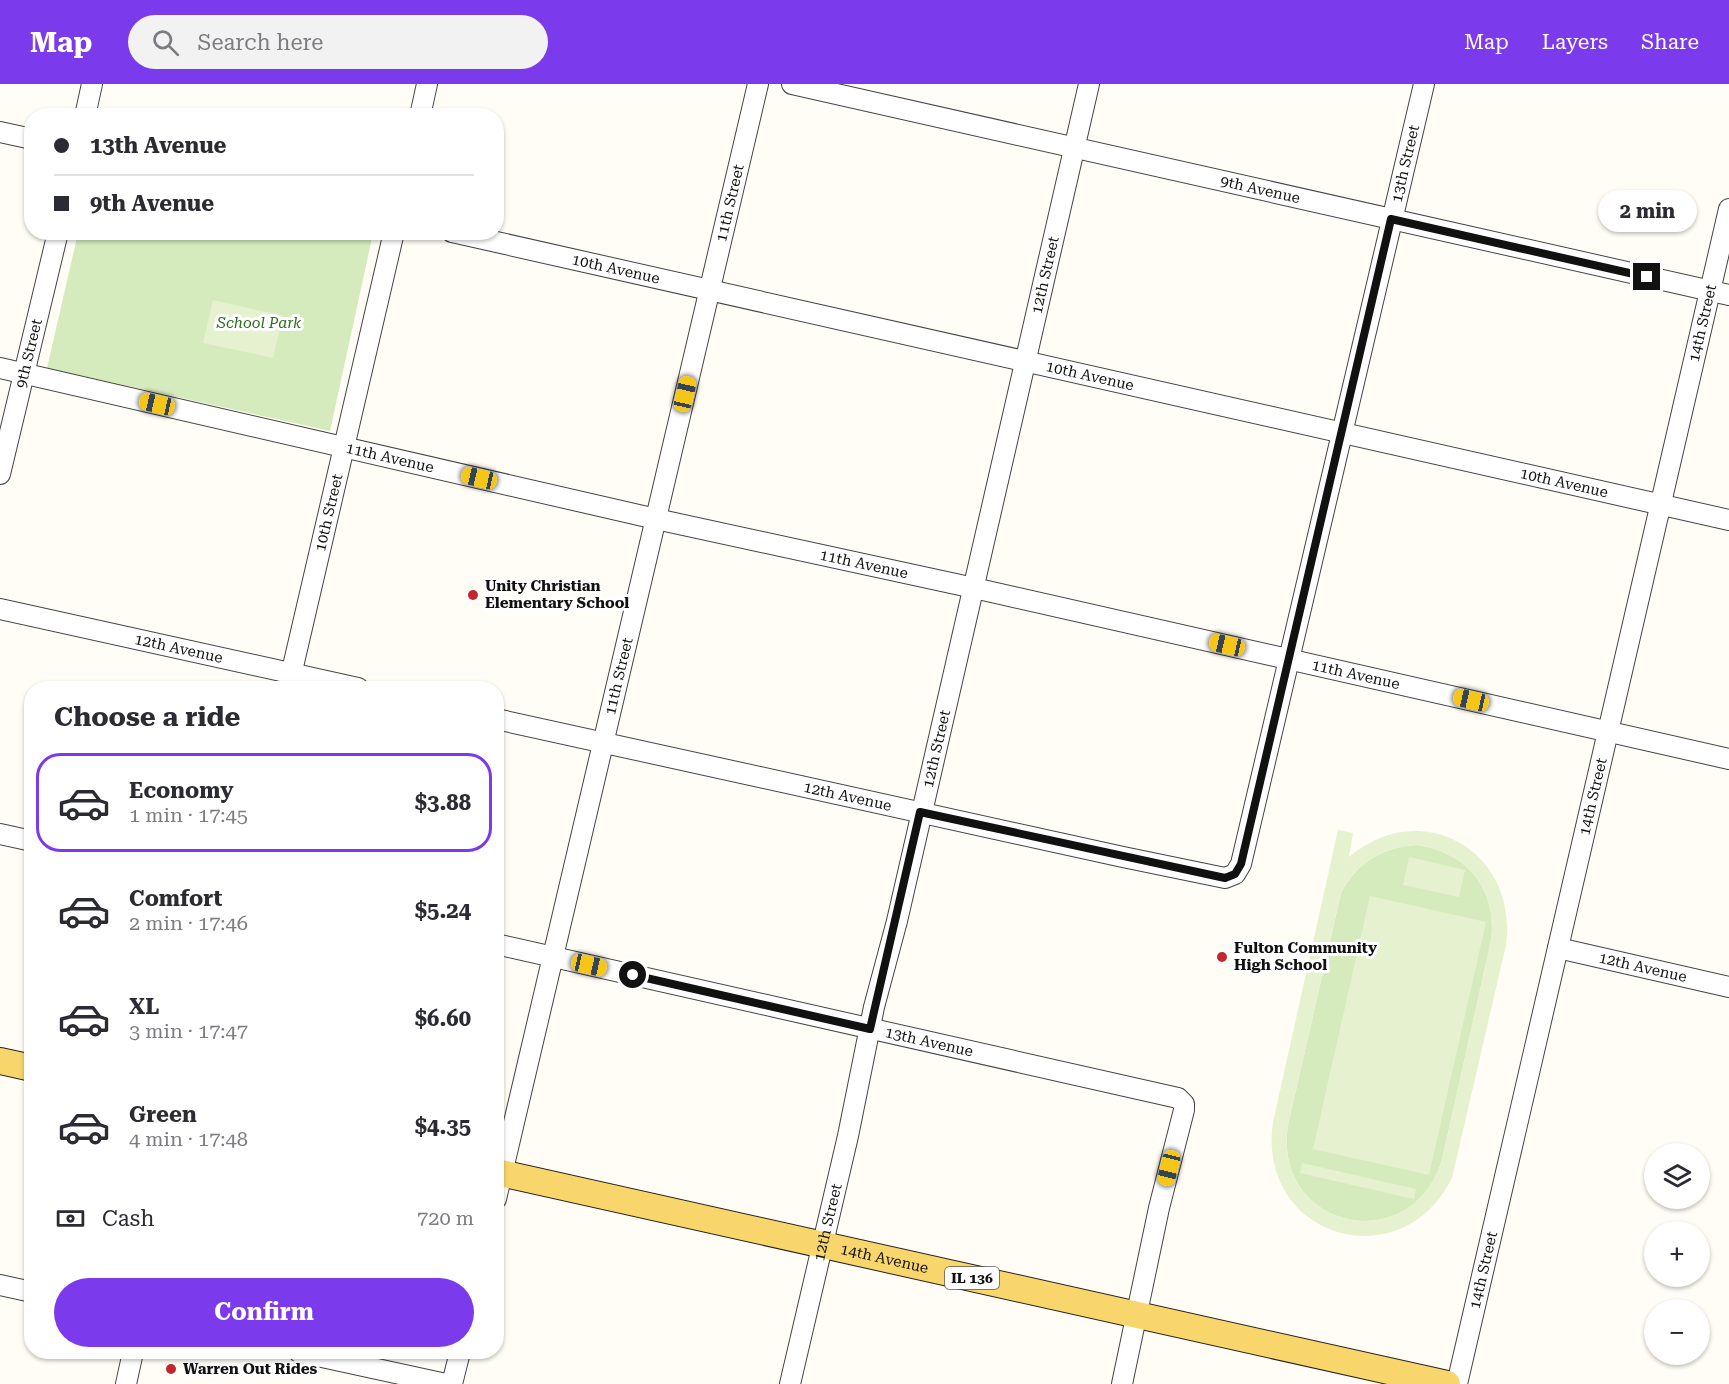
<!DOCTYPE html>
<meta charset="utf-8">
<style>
body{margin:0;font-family:"Roboto Serif",serif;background:#f2f2f3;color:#2b2b33;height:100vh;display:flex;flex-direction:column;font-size:22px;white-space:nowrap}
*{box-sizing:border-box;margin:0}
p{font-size:20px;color:#7c7c81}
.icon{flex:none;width:33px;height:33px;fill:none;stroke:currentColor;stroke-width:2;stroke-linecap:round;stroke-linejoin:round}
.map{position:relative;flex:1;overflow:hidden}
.details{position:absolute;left:24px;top:597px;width:480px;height:678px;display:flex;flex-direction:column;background:#fff;border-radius:24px;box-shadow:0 2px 4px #0004}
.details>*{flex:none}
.banner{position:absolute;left:24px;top:24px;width:480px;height:132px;border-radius:24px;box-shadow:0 2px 4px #0004;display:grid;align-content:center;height:132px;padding:0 30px;background:#fff}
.fabs{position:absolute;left:1644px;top:1059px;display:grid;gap:12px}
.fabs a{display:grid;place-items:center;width:66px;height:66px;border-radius:50%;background:#fff;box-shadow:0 2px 4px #0004;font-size:30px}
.end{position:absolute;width:27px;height:27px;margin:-14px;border:8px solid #111;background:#fff;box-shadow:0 0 0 3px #fff}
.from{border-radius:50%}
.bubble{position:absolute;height:42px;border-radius:21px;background:#fff;box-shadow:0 2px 4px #0004;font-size:20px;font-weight:700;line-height:42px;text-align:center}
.car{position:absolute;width:18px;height:36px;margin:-18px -9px;border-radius:8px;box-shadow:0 0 4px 2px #0007;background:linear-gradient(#f5c518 24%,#345 0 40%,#f5c518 0 76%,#345 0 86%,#f5c518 0)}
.banner b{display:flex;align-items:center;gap:21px;height:57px;font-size:22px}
.banner b+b{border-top:2px solid #e1e1e2}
.banner i{width:15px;height:15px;background:#2b2b33}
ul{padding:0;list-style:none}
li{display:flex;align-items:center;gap:18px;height:99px;margin:0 12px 9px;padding:0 18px;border:3px solid transparent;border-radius:24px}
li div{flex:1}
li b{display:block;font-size:22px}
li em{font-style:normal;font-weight:700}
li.on{border-color:#7c3aed}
li>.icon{width:54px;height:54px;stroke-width:1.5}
h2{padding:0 30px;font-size:27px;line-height:72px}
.pay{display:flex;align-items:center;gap:15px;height:66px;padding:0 30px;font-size:22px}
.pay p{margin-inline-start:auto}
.action{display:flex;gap:12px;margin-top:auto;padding:12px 30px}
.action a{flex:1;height:69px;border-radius:36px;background:#7c3aed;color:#fff;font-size:24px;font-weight:700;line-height:69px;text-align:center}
header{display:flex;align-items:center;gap:36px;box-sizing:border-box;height:84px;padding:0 30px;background:#7c3aed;color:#fff}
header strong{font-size:28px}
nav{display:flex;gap:33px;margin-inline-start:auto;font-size:21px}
.search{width:420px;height:54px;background:#f2f2f3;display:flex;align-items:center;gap:15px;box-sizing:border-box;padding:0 21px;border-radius:33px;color:#7c7c81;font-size:22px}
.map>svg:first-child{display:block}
.green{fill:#d5ebbd}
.pitch{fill:#e6f2cf;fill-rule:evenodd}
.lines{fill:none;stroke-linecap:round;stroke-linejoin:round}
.minor-casing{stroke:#444;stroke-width:22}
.major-casing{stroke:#222;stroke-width:28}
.minor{stroke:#fff;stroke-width:20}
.major{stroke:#f9d66b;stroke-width:26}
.route{stroke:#111;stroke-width:8}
.poi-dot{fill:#c4262e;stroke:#fff;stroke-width:2}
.labels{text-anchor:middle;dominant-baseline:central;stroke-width:6;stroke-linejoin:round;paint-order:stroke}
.shield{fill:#fff;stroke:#585858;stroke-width:1.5}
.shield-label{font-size:14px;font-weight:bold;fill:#111}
.street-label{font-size:15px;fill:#111;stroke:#fff}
.park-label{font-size:15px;font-style:italic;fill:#2f6b1f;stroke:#fff}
.poi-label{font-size:15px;font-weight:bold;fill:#111;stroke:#fff;text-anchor:start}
</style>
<header>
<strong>Map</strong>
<div class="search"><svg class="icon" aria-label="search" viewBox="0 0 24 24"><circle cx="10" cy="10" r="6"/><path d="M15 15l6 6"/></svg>Search here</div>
<nav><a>Map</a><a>Layers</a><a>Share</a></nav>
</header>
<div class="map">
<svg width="1729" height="1300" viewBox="0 0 1729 1300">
<rect width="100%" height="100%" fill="#fffdf5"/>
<g class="green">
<polygon points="350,148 372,154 330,347 47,284 78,149"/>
<path d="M1417,761C1468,768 1498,807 1491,857L1442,1076C1411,1176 1272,1145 1288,1041L1341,809C1357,778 1383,763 1417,761Z"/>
</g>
<g class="pitch">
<polygon points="213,216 283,232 273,274 203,259"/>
<path d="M1338,746L1353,749L1349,773C1421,711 1519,767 1506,861L1452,1094C1401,1197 1256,1153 1273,1038ZM1417,761C1468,768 1498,807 1491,857L1442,1076C1411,1176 1272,1145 1288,1041L1341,809C1357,778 1383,763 1417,761Z"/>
<polygon points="1409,773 1465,786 1459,813 1403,801"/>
<polygon points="1370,812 1486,838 1429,1091 1313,1065"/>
<polygon points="1302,1079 1416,1105 1414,1115 1300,1089"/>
</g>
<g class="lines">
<defs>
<g id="minor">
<path id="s1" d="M792,0L1729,211"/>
<polyline points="85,32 92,0"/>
<polyline points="420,32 427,0"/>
<polyline points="0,48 32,55"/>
<path id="s2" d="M452,148L1729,436"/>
<path id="s3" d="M0,284L656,435L974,504L1729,675"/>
<path id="s4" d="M0,390L58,148"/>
<path id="s5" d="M0,525L358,604"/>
<path id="s6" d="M288,604L394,148"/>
<path id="s7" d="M496,635L1123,773L1225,794L1235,790L1241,780L1424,0"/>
<polyline points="0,750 32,757"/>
<path id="s8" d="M496,860L1178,1014L1184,1020V1026L1159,1124L1122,1300"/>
<path id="s9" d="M1558,864L1729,903"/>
<path id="s10" d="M496,1115L758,0"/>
<polyline points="0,1201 32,1208"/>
<polyline points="299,1268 446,1300"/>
<polyline points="126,1300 133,1268"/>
<polyline points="452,1300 460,1268"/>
<path id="s11" d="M790,1300L848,1052L874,923L897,837L1089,0"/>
<path id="s12" d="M1457,1300L1729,125"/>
</g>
<g id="major">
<polyline points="0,977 32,984"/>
<path id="s13" d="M496,1088L1447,1300"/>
</g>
</defs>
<use href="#minor" class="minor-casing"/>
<use href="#major" class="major-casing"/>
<use href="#minor" class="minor"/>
<use href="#major" class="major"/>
</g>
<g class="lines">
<polyline class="route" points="633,891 870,945 920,728 1225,794 1235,790 1241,780 1391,135 1647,193"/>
</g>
<g class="poi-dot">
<circle cx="473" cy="511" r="6"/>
<circle cx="1222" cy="873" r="6"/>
<circle cx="171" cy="1285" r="6"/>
</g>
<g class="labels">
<rect class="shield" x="945" y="1183" width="54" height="22" rx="4.5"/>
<g class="shield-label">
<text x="972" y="1194">IL 136</text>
</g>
<g class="street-label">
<text stroke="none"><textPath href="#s7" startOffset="1488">13th Street</textPath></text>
<text stroke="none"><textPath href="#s1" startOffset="480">9th Avenue</textPath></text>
<text stroke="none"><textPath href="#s10" startOffset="1023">11th Street</textPath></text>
<text stroke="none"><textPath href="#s2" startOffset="168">10th Avenue</textPath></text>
<text stroke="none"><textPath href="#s11" startOffset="1138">12th Street</textPath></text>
<text stroke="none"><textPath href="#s12" startOffset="1089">14th Street</textPath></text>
<text stroke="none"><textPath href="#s4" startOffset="124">9th Street</textPath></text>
<text stroke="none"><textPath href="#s2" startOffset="654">10th Avenue</textPath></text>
<text stroke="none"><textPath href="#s3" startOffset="400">11th Avenue</textPath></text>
<text stroke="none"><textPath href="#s2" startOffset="1140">10th Avenue</textPath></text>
<text stroke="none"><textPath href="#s6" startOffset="180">10th Street</textPath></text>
<text stroke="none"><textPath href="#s3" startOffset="886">11th Avenue</textPath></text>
<text stroke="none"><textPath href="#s5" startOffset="183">12th Avenue</textPath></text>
<text stroke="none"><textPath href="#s3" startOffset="1390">11th Avenue</textPath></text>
<text stroke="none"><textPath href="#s10" startOffset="537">11th Street</textPath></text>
<text stroke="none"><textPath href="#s11" startOffset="652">12th Street</textPath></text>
<text stroke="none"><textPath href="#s7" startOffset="360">12th Avenue</textPath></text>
<text stroke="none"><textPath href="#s12" startOffset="603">14th Street</textPath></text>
<text stroke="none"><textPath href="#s9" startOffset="87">12th Avenue</textPath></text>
<text stroke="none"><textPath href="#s8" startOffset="444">13th Avenue</textPath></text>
<text stroke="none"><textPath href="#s11" startOffset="166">12th Street</textPath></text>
<text stroke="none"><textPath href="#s13" startOffset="398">14th Avenue</textPath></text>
<text stroke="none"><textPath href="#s12" startOffset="117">14th Street</textPath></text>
</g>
<g class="park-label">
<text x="259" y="239">School Park</text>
</g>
<g class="poi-label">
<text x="485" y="502">Unity Christian<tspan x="485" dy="17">Elementary School</tspan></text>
<text x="1234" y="864">Fulton Community<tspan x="1234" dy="17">High School</tspan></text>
<text x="183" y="1285">Warren Out Rides</text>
</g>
</g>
</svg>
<div class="fabs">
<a><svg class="icon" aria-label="layers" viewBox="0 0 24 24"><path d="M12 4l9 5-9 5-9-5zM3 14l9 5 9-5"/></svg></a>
<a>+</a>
<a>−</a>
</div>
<i class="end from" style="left:633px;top:891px"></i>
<i class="end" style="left:1647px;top:193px"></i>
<div class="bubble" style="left:1598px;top:106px;width:99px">2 min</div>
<i class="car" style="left:685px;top:310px;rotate:13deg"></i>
<i class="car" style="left:157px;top:320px;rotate:283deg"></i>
<i class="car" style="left:479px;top:394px;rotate:283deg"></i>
<i class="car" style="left:1227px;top:561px;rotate:283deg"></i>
<i class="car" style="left:1471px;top:616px;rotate:283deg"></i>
<i class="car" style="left:589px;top:881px;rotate:103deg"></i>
<i class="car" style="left:1169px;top:1084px;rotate:194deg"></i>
<div class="banner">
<b><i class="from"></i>13th Avenue</b>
<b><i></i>9th Avenue</b>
</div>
<section class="details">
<h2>Choose a ride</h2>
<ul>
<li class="on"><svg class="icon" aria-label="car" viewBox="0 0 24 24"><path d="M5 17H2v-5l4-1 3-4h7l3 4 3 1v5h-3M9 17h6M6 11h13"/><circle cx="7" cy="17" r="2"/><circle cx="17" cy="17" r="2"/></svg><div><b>Economy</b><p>1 min · 17:45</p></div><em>$3.88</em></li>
<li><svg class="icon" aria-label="car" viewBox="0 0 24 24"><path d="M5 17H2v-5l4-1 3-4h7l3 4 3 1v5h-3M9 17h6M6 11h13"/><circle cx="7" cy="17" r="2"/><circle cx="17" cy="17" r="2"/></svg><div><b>Comfort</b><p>2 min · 17:46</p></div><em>$5.24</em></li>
<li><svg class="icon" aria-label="car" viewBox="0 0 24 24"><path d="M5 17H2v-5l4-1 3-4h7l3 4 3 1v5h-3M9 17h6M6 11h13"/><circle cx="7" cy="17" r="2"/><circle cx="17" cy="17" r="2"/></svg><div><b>XL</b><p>3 min · 17:47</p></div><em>$6.60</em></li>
<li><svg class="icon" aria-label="car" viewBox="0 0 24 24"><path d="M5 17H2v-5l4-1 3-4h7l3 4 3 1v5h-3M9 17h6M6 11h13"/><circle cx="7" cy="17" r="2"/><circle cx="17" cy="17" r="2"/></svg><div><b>Green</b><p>4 min · 17:48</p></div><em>$4.35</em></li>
</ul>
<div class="pay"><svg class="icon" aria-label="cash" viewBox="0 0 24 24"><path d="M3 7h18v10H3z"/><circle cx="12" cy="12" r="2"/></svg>Cash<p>720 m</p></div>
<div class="action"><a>Confirm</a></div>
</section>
</div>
